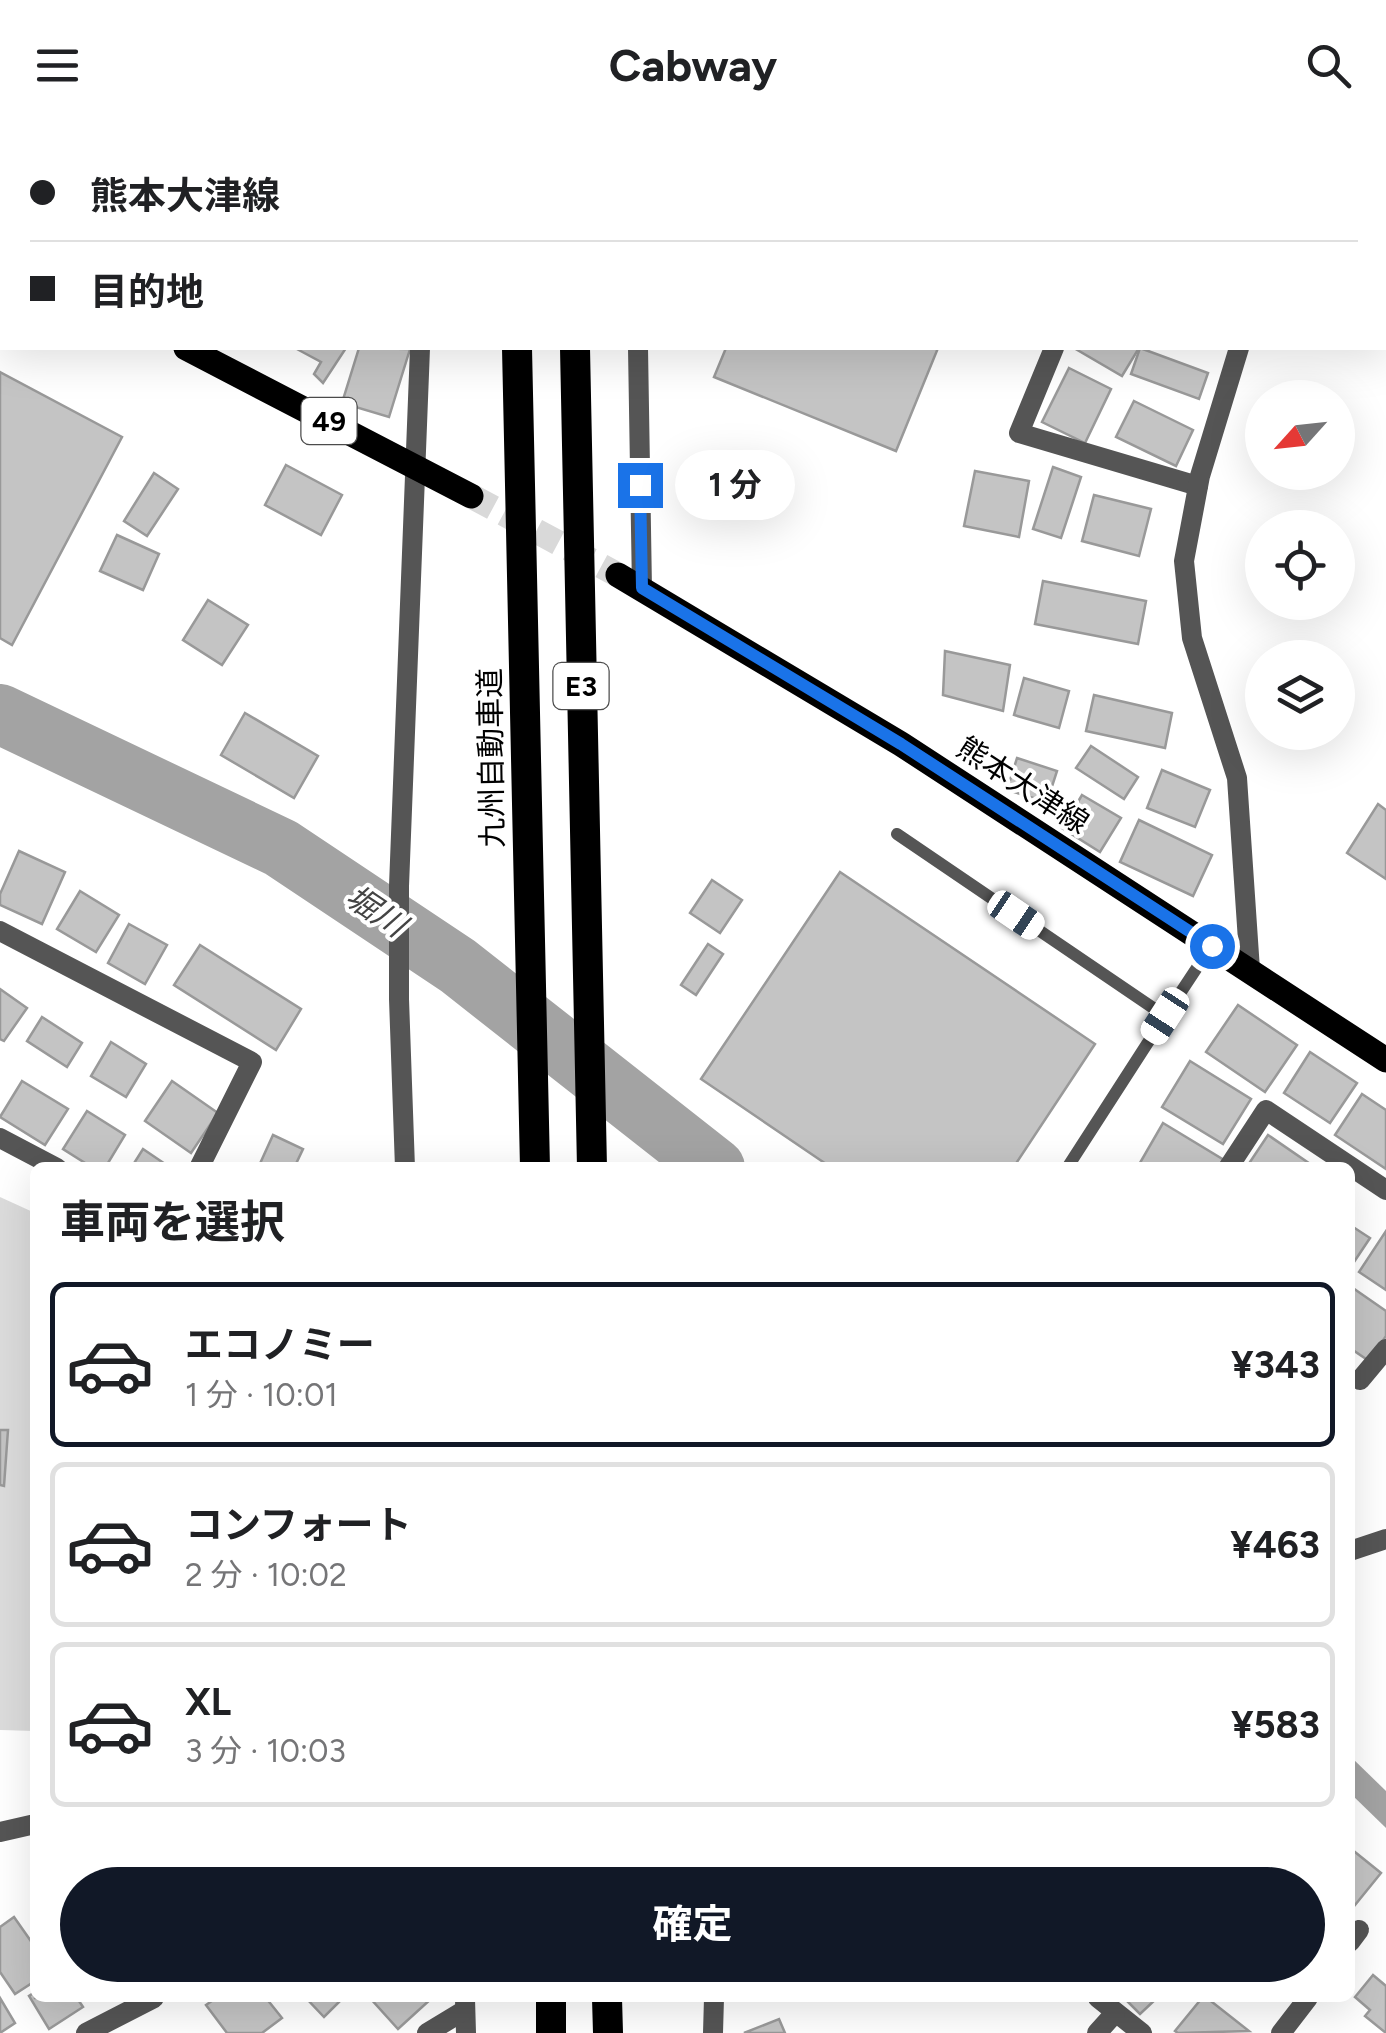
<!DOCTYPE html>
<html lang="ja">
<meta charset="utf-8">
<style>
body{margin:0;font-family:Figtree,"Noto Sans JP",sans-serif;background:#f2f2f2;color:#202124;height:100vh;display:flex;flex-direction:column;font-size:38px;white-space:nowrap}
*{box-sizing:border-box;margin:0}
p{font-size:32px;color:#757577}
.icon{flex:none;width:55px;height:55px;fill:none;stroke:currentColor;stroke-width:2;stroke-linecap:round;stroke-linejoin:round}
.map{position:relative;flex:1;overflow:hidden}
.drawer{position:absolute;left:30px;top:1032px;width:1325px;height:840px;display:flex;flex-direction:column;background:#fff;border-radius:15px;box-shadow:0 10px 40px #0002}
.drawer>*{flex:none}
.top-card{position:absolute;left:0px;top:0px;width:1388px;height:220px;box-shadow:0 10px 40px #0002;display:grid;align-content:center;height:220px;padding:0 30px;background:#fff}
.needle{width:65px;rotate:243deg}
.tools{position:absolute;left:1245px;top:250px;display:grid;gap:20px}
.tools a{display:grid;place-items:center;width:110px;height:110px;border-radius:50%;background:#fff;box-shadow:0 10px 40px #0002;font-size:50px}
.end{position:absolute;width:45px;height:45px;margin:-22px;border:12px solid #1a73e8;background:#fff;box-shadow:0 0 0 5px #fff}
.from{border-radius:50%}
.bubble{position:absolute;height:70px;border-radius:35px;background:#fff;box-shadow:0 10px 40px #0002;font-size:32px;font-weight:700;line-height:70px;text-align:center}
.car{position:absolute;width:30px;height:60px;margin:-30px -15px;border-radius:12px;box-shadow:0 0 8px 2px #0007;background:linear-gradient(#fff 24%,#345 0 40%,#fff 0 76%,#345 0 86%,#fff 0)}
.top-card b{display:flex;align-items:center;gap:35px;height:95px;font-size:38px}
.top-card b+b{border-top:2px solid #e0e0e0}
.top-card i{width:25px;height:25px;background:#202124}
ul{padding:0;list-style:none}
li{display:flex;align-items:center;gap:30px;height:165px;margin:0 20px 15px;padding:0 10px;border:5px solid #e0e0e0;border-radius:15px}
li div{flex:1}
li b{display:block;font-size:38px}
li em{font-style:normal;font-weight:700}
li.active{border-color:#111827}
li>.icon{width:90px;height:90px;stroke-width:1.5}
h2{padding:0 30px;font-size:45px;line-height:120px}
.button{display:flex;gap:20px;margin-top:auto;padding:20px 30px}
.button a{flex:1;height:115px;border-radius:60px;background:#111827;color:#fff;font-size:40px;font-weight:700;line-height:115px;text-align:center}
header{display:flex;justify-content:space-between;align-items:center;height:130px;padding:0 30px;background:#fff;font-size:45px;font-weight:700}
.map>svg:first-child{display:block}
.green{fill:#dcdcdc}
.water{fill:#a3a3a3}
.lines{fill:none;stroke-linecap:round;stroke-linejoin:round}
.river{stroke:#a3a3a3;stroke-width:60}
.building{fill:#c4c4c4;stroke:#999;stroke-width:2.5}
.primary-tunnel{stroke:#d9d9d9;stroke-width:25;stroke-dasharray:25 12;stroke-linecap:butt}
.service{stroke:#555;stroke-width:12}
.minor{stroke:#555;stroke-width:20}
.primary{stroke:#000;stroke-width:25}
.motorway{stroke:#000;stroke-width:30}
.route{stroke:#1a73e8;stroke-width:12}
.labels{text-anchor:middle;dominant-baseline:central;stroke-width:8;stroke-linejoin:round;paint-order:stroke}
.shield{fill:#fff;stroke:#4c4c4c;stroke-width:2.5}
.shield-label{font-size:28px;font-weight:bold;fill:#000}
.street-label{font-size:30px;fill:#000;stroke:#fff}
.water-label{font-size:32px;font-style:italic;fill:#444;stroke:#fff}
</style>
<header><svg class="icon" aria-label="menu" viewBox="0 0 24 24"><path d="M4 6h16M4 12h16M4 18h16"/></svg>Cabway<svg class="icon" aria-label="search" viewBox="0 0 24 24"><circle cx="10" cy="10" r="6"/><path d="M15 15l6 6"/></svg></header>
<div class="map">
<svg width="1386" height="1903" viewBox="0 0 1386 1903">
<rect width="100%" height="100%" fill="#fff"/>
<polygon class="green" points="0,1067 35,1083 35,1601 0,1600"/>
<polygon class="water" points="1350,1626 1386,1661 1386,1698 1350,1663"/>
<g class="lines">
<polyline class="river" points="0,584 281,718 458,836 715,1038"/>
</g>
<g class="building">
<polygon points="295,218 346,218 323,253 314,244 321,232"/>
<polygon points="359,218 410,219 389,287 342,273"/>
<polygon points="726,218 938,218 896,321 714,247"/>
<polygon points="1074,218 1139,218 1122,246"/>
<polygon points="1140,218 1208,243 1199,269 1131,244"/>
<polygon points="1069,238 1111,259 1085,313 1042,292"/>
<polygon points="0,242 122,307 12,515 0,508"/>
<polygon points="1134,271 1193,300 1176,336 1116,307"/>
<polygon points="286,335 342,365 321,405 265,375"/>
<polygon points="1053,337 1081,347 1061,408 1033,399"/>
<polygon points="975,341 1029,351 1019,407 964,396"/>
<polygon points="154,343 178,359 147,406 124,391"/>
<polygon points="1094,365 1151,379 1139,426 1082,411"/>
<polygon points="117,405 159,424 143,460 100,441"/>
<polygon points="1043,451 1146,471 1138,514 1035,494"/>
<polygon points="208,470 248,495 222,535 183,510"/>
<polygon points="945,521 1010,535 1003,581 943,565"/>
<polygon points="1024,548 1069,561 1059,598 1014,585"/>
<polygon points="1094,565 1172,583 1165,618 1086,601"/>
<polygon points="245,583 318,626 294,668 221,625"/>
<polygon points="1091,616 1138,647 1124,669 1076,638"/>
<polygon points="1017,628 1057,641 1047,672 1007,660"/>
<polygon points="1162,640 1210,660 1195,697 1147,678"/>
<polygon points="1082,665 1121,688 1100,722 1062,698"/>
<polygon points="1378,674 1386,680 1386,749 1347,723"/>
<polygon points="1139,690 1212,725 1193,766 1120,732"/>
<polygon points="19,721 65,742 42,794 0,775 0,764"/>
<polygon points="840,742 1095,914 1013,1038 832,1038 701,949"/>
<polygon points="712,750 742,770 720,803 690,783"/>
<polygon points="80,761 119,785 96,822 57,799"/>
<polygon points="129,794 167,815 145,854 108,833"/>
<polygon points="708,814 723,824 696,865 681,855"/>
<polygon points="200,815 301,879 276,920 174,855"/>
<polygon points="0,859 27,878 4,911 0,909"/>
<polygon points="1238,875 1297,915 1265,962 1206,922"/>
<polygon points="42,887 82,913 67,937 27,911"/>
<polygon points="111,912 146,934 126,967 91,946"/>
<polygon points="1310,922 1357,953 1330,993 1284,963"/>
<polygon points="1190,931 1251,969 1223,1014 1162,977"/>
<polygon points="22,951 68,979 45,1015 0,987"/>
<polygon points="172,951 218,983 191,1023 145,991"/>
<polygon points="1362,964 1386,980 1386,1039 1335,1005"/>
<polygon points="87,981 125,1005 105,1038 93,1038 63,1019"/>
<polygon points="1163,993 1224,1030 1220,1038 1137,1038"/>
<polygon points="273,1005 303,1019 294,1038 258,1038"/>
<polygon points="1268,1005 1316,1038 1246,1038"/>
<polygon points="143,1019 171,1038 131,1038"/>
<polygon points="1350,1095 1370,1108 1350,1138"/>
<polygon points="1386,1101 1386,1160 1359,1142"/>
<polygon points="1350,1156 1386,1181 1386,1206 1369,1231 1350,1218"/>
<polygon points="0,1300 8,1300 4,1356 0,1355"/>
<polygon points="1350,1718 1381,1743 1355,1775 1350,1771"/>
<polygon points="14,1787 35,1817 35,1851 15,1864 0,1842 0,1797"/>
<polygon points="1373,1845 1386,1856 1386,1903 1365,1886 1370,1880 1355,1867"/>
<polygon points="35,1862 35,1868 77,1868 83,1877 49,1899 29,1866"/>
<polygon points="0,1868 15,1893 0,1903"/>
<polygon points="216,1868 266,1868 282,1888 262,1903 227,1903 206,1875"/>
<polygon points="306,1868 340,1868 342,1869 324,1887"/>
<polygon points="370,1868 432,1868 398,1899"/>
<polygon points="1124,1868 1157,1868 1140,1884"/>
<polygon points="1202,1868 1207,1868 1249,1901 1178,1903 1175,1901"/>
<polygon points="779,1889 785,1903 744,1903"/>
</g>
<g class="lines">
<polyline class="primary-tunnel" points="471,366 618,445"/>
<g class="service">
<polyline points="897,704 1165,886 1212,815"/>
<polyline points="1067,1038 1165,886"/>
</g>
<g class="minor">
<polyline points="635,0 635,2"/>
<polyline points="1189,0 1195,2"/>
<polyline points="423,2 423,0"/>
<polyline points="709,2 711,0"/>
<polyline points="1165,2 1168,0"/>
<polyline points="1363,2 1368,0"/>
<polyline points="638,218 642,459"/>
<polyline points="1054,218 1019,303 1198,356"/>
<polyline points="1239,218 1200,346 1184,431 1192,508 1237,648 1250,840"/>
<polyline points="0,801 252,932 199,1038"/>
<polyline points="0,1008 57,1038"/>
<polyline points="405,1038 399,869 399,756 420,218"/>
<polyline points="1228,1038 1266,980 1386,1060"/>
<polyline points="1360,1250 1386,1219"/>
<polyline points="1350,1421 1386,1409"/>
<polyline points="0,1702 35,1694"/>
<polyline points="1350,1812 1359,1800"/>
<polyline points="1098,1868 1142,1903"/>
<polyline points="465,1869 466,1903"/>
<polyline points="86,1903 154,1868"/>
<polyline points="427,1903 465,1880"/>
<polyline points="713,1903 714,1868"/>
<polyline points="1097,1903 1115,1883"/>
<polyline points="1281,1903 1308,1868"/>
</g>
<g class="primary">
<polyline points="0,121 2,123"/>
<polyline points="186,218 471,366"/>
<polyline points="618,445 901,614 1386,930"/>
</g>
<g class="motorway">
<polyline points="512,0 512,2"/>
<polyline points="571,0 571,2"/>
<polyline points="517,218 535,1038"/>
<polyline points="575,218 592,1038"/>
<polyline points="551,1868 551,1903"/>
<polyline points="607,1868 608,1903"/>
</g>
</g>
<g class="lines">
<polyline class="route" points="640,355 642,458 901,614 1212,816"/>
</g>
<g class="labels">
<g class="shield">
<rect x="301.5" y="268" width="55" height="46" rx="8"/>
<rect x="553.5" y="533" width="55" height="46" rx="8"/>
</g>
<g class="shield-label">
<text x="329" y="291">49</text>
<text x="581" y="556">E3</text>
</g>
<g class="street-label">
<text transform="translate(491 628) rotate(-91)">九州自動車道</text>
<text transform="translate(1023 655) rotate(33)">熊本大津線</text>
</g>
<g class="water-label">
<text transform="translate(376 781) rotate(34)">堀川</text>
</g>
</g>
</svg>
<div class="tools">
<a><svg class="needle" viewBox="-14 -14 28 28"><path d="M0-13l5 13h-10z" fill="#e53935"/><path d="M0 13l5-13h-10z" fill="#757577"/></svg></a>
<a><svg class="icon" aria-label="locate" viewBox="0 0 24 24"><circle cx="12" cy="12" r="6"/><path d="M12 2v4M12 18v4M2 12h4M18 12h4"/></svg></a>
<a><svg class="icon" aria-label="layers" viewBox="0 0 24 24"><path d="M12 4l9 5-9 5-9-5zM3 14l9 5 9-5"/></svg></a>
</div>
<i class="end from" style="left:1212px;top:816px"></i>
<i class="end" style="left:640px;top:355px"></i>
<div class="bubble" style="left:675px;top:320px;width:120px">1 分</div>
<i class="car" style="left:1016px;top:785px;rotate:124deg"></i>
<i class="car" style="left:1165px;top:886px;rotate:213deg"></i>
<div class="top-card">
<b><i class="from"></i>熊本大津線</b>
<b><i></i>目的地</b>
</div>
<section class="drawer">
<h2>車両を選択</h2>
<ul>
<li class="active"><svg class="icon" aria-label="car" viewBox="0 0 24 24"><path d="M5 17H2v-5l4-1 3-4h7l3 4 3 1v5h-3M9 17h6M6 11h13"/><circle cx="7" cy="17" r="2"/><circle cx="17" cy="17" r="2"/></svg><div><b>エコノミー</b><p>1 分 · 10:01</p></div><em>¥343</em></li>
<li><svg class="icon" aria-label="car" viewBox="0 0 24 24"><path d="M5 17H2v-5l4-1 3-4h7l3 4 3 1v5h-3M9 17h6M6 11h13"/><circle cx="7" cy="17" r="2"/><circle cx="17" cy="17" r="2"/></svg><div><b>コンフォート</b><p>2 分 · 10:02</p></div><em>¥463</em></li>
<li><svg class="icon" aria-label="car" viewBox="0 0 24 24"><path d="M5 17H2v-5l4-1 3-4h7l3 4 3 1v5h-3M9 17h6M6 11h13"/><circle cx="7" cy="17" r="2"/><circle cx="17" cy="17" r="2"/></svg><div><b>XL</b><p>3 分 · 10:03</p></div><em>¥583</em></li>
</ul>
<div class="button"><a>確定</a></div>
</section>
</div>
